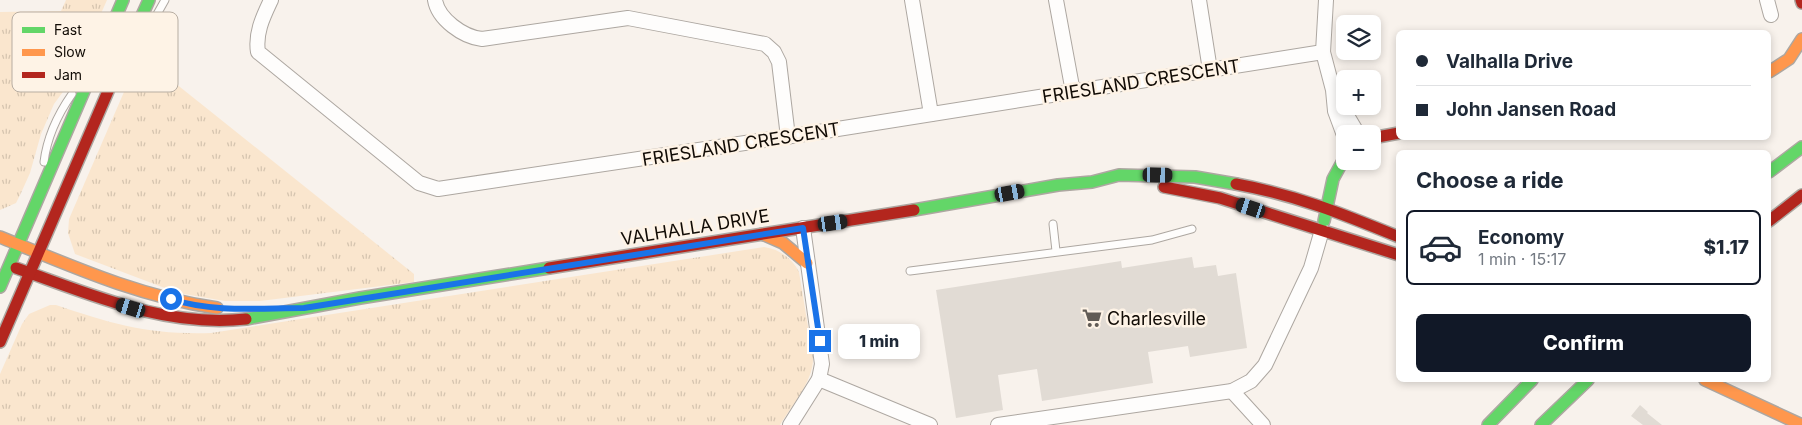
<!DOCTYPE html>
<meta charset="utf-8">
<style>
body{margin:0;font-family:Inter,sans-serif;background:#f2f2f3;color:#1f2937;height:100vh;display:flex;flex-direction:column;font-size:19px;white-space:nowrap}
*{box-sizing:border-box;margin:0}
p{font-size:16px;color:#747a83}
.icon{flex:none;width:28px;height:28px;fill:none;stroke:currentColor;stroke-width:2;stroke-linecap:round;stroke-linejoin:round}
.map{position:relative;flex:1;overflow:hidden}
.details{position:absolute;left:1396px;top:150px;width:375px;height:232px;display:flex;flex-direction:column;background:#fff;border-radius:8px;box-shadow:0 2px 8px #0003}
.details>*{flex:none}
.guide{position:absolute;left:1396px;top:30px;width:375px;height:110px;border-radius:8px;box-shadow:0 2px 8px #0003;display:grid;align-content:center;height:110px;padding:0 20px;background:#fff}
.buttons{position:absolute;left:1336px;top:15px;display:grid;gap:10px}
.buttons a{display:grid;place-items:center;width:45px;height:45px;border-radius:8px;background:#fff;box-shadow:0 2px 8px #0003;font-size:25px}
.end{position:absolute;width:22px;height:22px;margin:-11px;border:6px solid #1a73e8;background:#fff;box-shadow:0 0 0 2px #fff}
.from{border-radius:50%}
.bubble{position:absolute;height:35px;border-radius:8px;background:#fff;box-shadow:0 2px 8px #0003;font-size:16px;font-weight:800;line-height:35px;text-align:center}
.car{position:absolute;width:15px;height:30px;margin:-15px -8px;border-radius:6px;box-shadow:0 0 4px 1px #0007;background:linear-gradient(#222 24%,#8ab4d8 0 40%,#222 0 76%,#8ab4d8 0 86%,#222 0)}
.guide b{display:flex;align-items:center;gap:18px;height:48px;font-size:19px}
.guide b+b{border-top:1px solid #e0e1e3}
.guide i{width:12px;height:12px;background:#1f2937}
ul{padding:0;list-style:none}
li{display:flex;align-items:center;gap:15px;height:75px;margin:0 10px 8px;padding:0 10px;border:2px solid transparent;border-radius:8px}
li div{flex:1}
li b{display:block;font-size:19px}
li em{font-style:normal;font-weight:800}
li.on{border-color:#111827}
li>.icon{width:45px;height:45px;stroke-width:1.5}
h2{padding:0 20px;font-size:22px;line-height:60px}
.cta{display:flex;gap:10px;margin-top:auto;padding:10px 20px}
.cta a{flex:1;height:58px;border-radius:8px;background:#111827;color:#fff;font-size:20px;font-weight:800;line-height:58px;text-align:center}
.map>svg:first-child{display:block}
.grass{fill:url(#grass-tufts)}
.building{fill:#e1dbd4}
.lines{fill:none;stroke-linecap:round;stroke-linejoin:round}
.lane-casing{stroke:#ada7a1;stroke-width:9}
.street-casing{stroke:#ada7a1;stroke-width:16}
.fast-casing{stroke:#ada7a1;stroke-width:14}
.slow-casing{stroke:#ada7a1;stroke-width:14}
.jam-casing{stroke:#ada7a1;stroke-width:14}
.lane{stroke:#fefdfc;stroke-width:7}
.street{stroke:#fefdfc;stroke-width:14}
.fast{stroke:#63d668;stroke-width:11}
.slow{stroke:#ff974d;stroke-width:11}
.jam{stroke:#b3261e;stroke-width:11}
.route{stroke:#1a73e8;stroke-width:6}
.labels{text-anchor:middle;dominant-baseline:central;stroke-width:5;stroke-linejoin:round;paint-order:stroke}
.street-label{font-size:18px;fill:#110b05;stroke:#fef3e6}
.poi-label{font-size:18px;fill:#110b05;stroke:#fef3e6;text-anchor:start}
.key{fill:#fef3e6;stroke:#b7ada2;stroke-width:1}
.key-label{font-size:14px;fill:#110b05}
</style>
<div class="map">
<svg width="1802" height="425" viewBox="0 0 1802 425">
<defs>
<pattern id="grass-tufts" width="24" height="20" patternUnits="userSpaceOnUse" patternTransform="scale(1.25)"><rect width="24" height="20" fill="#fae6ce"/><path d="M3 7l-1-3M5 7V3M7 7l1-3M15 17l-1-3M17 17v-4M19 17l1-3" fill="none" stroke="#d5c4af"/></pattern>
</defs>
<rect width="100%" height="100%" fill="#f8f2ec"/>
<g class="grass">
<polygon points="66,0 107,0 71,81 54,104 41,134 30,173 21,193 16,203 0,210 0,12 61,11"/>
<polygon points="140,55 414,274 414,282 260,301 225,301 178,293 75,254 68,233 69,219"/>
<path d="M764,247C779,249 792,258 799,272L813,357C814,381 792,405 780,425H0V374L22,324L29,314L50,305H56C112,324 150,335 211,333Z"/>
</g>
<g class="building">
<polygon points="1192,257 1194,268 1216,265 1218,276 1236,273 1247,348 1190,357 1188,346 1148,352 1153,383 1042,401 1037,369 998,375 1003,410 956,418 936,290 1121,261 1122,268"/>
<polygon points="1640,405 1648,412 1647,413 1662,425 1643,425 1631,416"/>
</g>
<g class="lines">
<defs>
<g id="lane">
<polyline points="146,25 156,16 165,0"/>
<path d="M44,162C47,137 58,114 72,94"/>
<polyline points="1053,224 1056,251"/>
<polyline points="910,271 1152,240 1192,229"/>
</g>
<g id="street">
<path d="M271,0C263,17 255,33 258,52L419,183L438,189L825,131L1323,52"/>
<path d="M435,0C438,19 463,37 482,39L628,18L765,44L774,52L779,62L788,137"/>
<polyline points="912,0 931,114"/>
<polyline points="1056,0 1073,92"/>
<polyline points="1199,0 1210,70"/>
<polyline points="1326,0 1323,52 1333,90 1335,111 1345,138"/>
<polyline points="1767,0 1771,15"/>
<polyline points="1339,102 1358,134"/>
<polyline points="819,379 930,425"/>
<polyline points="1232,391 1263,425"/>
<polyline points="790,425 819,379 822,364 803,228"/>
<polyline points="998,425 1232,391 1251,381 1265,365 1311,268 1322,230"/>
</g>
<g id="fast">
<polyline points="115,75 149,0"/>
<polyline points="1769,172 1802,147"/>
<polyline points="914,210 1058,185 1092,182 1119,175 1195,177 1236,184"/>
<polyline points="1324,221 1333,179 1345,157"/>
<polyline points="0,287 123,0"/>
<polyline points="246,319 360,298 549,268"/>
<polyline points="1488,425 1532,380"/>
<polyline points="1541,425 1588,380"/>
</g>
<g id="slow">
<polyline points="1769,72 1789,59 1802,39"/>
<polyline points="762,234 783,243 807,263"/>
<path d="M0,237C71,266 140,297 217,308"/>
<polyline points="1705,380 1802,425"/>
</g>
<g id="jam">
<polyline points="1801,0 1802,3"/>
<polyline points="1372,138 1399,133"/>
<path d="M1236,184C1296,195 1343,214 1399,237"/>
<polyline points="1164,187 1220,198 1399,255"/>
<polyline points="1769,221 1802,195"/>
<path d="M16,268C90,294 165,328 246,319"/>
<polyline points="549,268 914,210"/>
<polyline points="0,342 115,75"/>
</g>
</defs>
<use href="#lane" class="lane-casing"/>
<use href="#street" class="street-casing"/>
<use href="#fast" class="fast-casing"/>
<use href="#slow" class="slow-casing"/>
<use href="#jam" class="jam-casing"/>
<use href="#lane" class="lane"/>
<use href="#street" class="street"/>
<use href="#fast" class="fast"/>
<use href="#slow" class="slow"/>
<use href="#jam" class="jam"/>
</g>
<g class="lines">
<path class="route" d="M171,299C214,313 259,308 304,308L803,228L820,341"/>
</g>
<defs>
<symbol id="supermarket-bare" viewBox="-9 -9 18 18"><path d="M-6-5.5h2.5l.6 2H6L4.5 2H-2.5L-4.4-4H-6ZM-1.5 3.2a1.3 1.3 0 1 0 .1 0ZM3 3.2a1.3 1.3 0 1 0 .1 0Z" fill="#625c56" stroke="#fef3e6" stroke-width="2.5" paint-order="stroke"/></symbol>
</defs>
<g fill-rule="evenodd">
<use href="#supermarket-bare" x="1078" y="304" width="28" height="28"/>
</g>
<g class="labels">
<g class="street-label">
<text transform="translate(1141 81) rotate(-9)">FRIESLAND CRESCENT</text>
<text transform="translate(741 144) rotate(-9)">FRIESLAND CRESCENT</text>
<text transform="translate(695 227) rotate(-9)">VALHALLA DRIVE</text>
</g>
<g class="poi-label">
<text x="1107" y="318">Charlesville</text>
</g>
</g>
<rect x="12" y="12" width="166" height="80" rx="8" class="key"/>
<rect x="22" y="27" width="23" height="6" fill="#63d668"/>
<rect x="22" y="49" width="23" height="7" fill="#ff974d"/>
<rect x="22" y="72" width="23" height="6" fill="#b3261e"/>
<g class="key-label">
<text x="54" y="35">Fast</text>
<text x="54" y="57">Slow</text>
<text x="54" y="80">Jam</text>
</g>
</svg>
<div class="buttons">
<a><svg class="icon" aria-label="layers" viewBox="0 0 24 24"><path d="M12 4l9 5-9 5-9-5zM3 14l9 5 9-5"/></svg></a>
<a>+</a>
<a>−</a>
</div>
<i class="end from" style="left:171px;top:299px"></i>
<i class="end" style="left:820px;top:341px"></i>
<div class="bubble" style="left:838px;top:324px;width:82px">1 min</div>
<i class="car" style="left:1158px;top:175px;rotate:91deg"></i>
<i class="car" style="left:1010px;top:193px;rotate:80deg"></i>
<i class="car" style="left:1251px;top:208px;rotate:288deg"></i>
<i class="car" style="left:833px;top:223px;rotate:82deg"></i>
<i class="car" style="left:131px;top:308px;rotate:287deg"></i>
<div class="guide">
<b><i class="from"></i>Valhalla Drive</b>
<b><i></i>John Jansen Road</b>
</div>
<section class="details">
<h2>Choose a ride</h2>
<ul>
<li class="on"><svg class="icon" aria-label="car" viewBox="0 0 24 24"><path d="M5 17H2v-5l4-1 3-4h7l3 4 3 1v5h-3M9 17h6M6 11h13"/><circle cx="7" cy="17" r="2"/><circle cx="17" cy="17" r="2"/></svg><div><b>Economy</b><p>1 min · 15:17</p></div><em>$1.17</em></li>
</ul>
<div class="cta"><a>Confirm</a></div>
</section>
</div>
